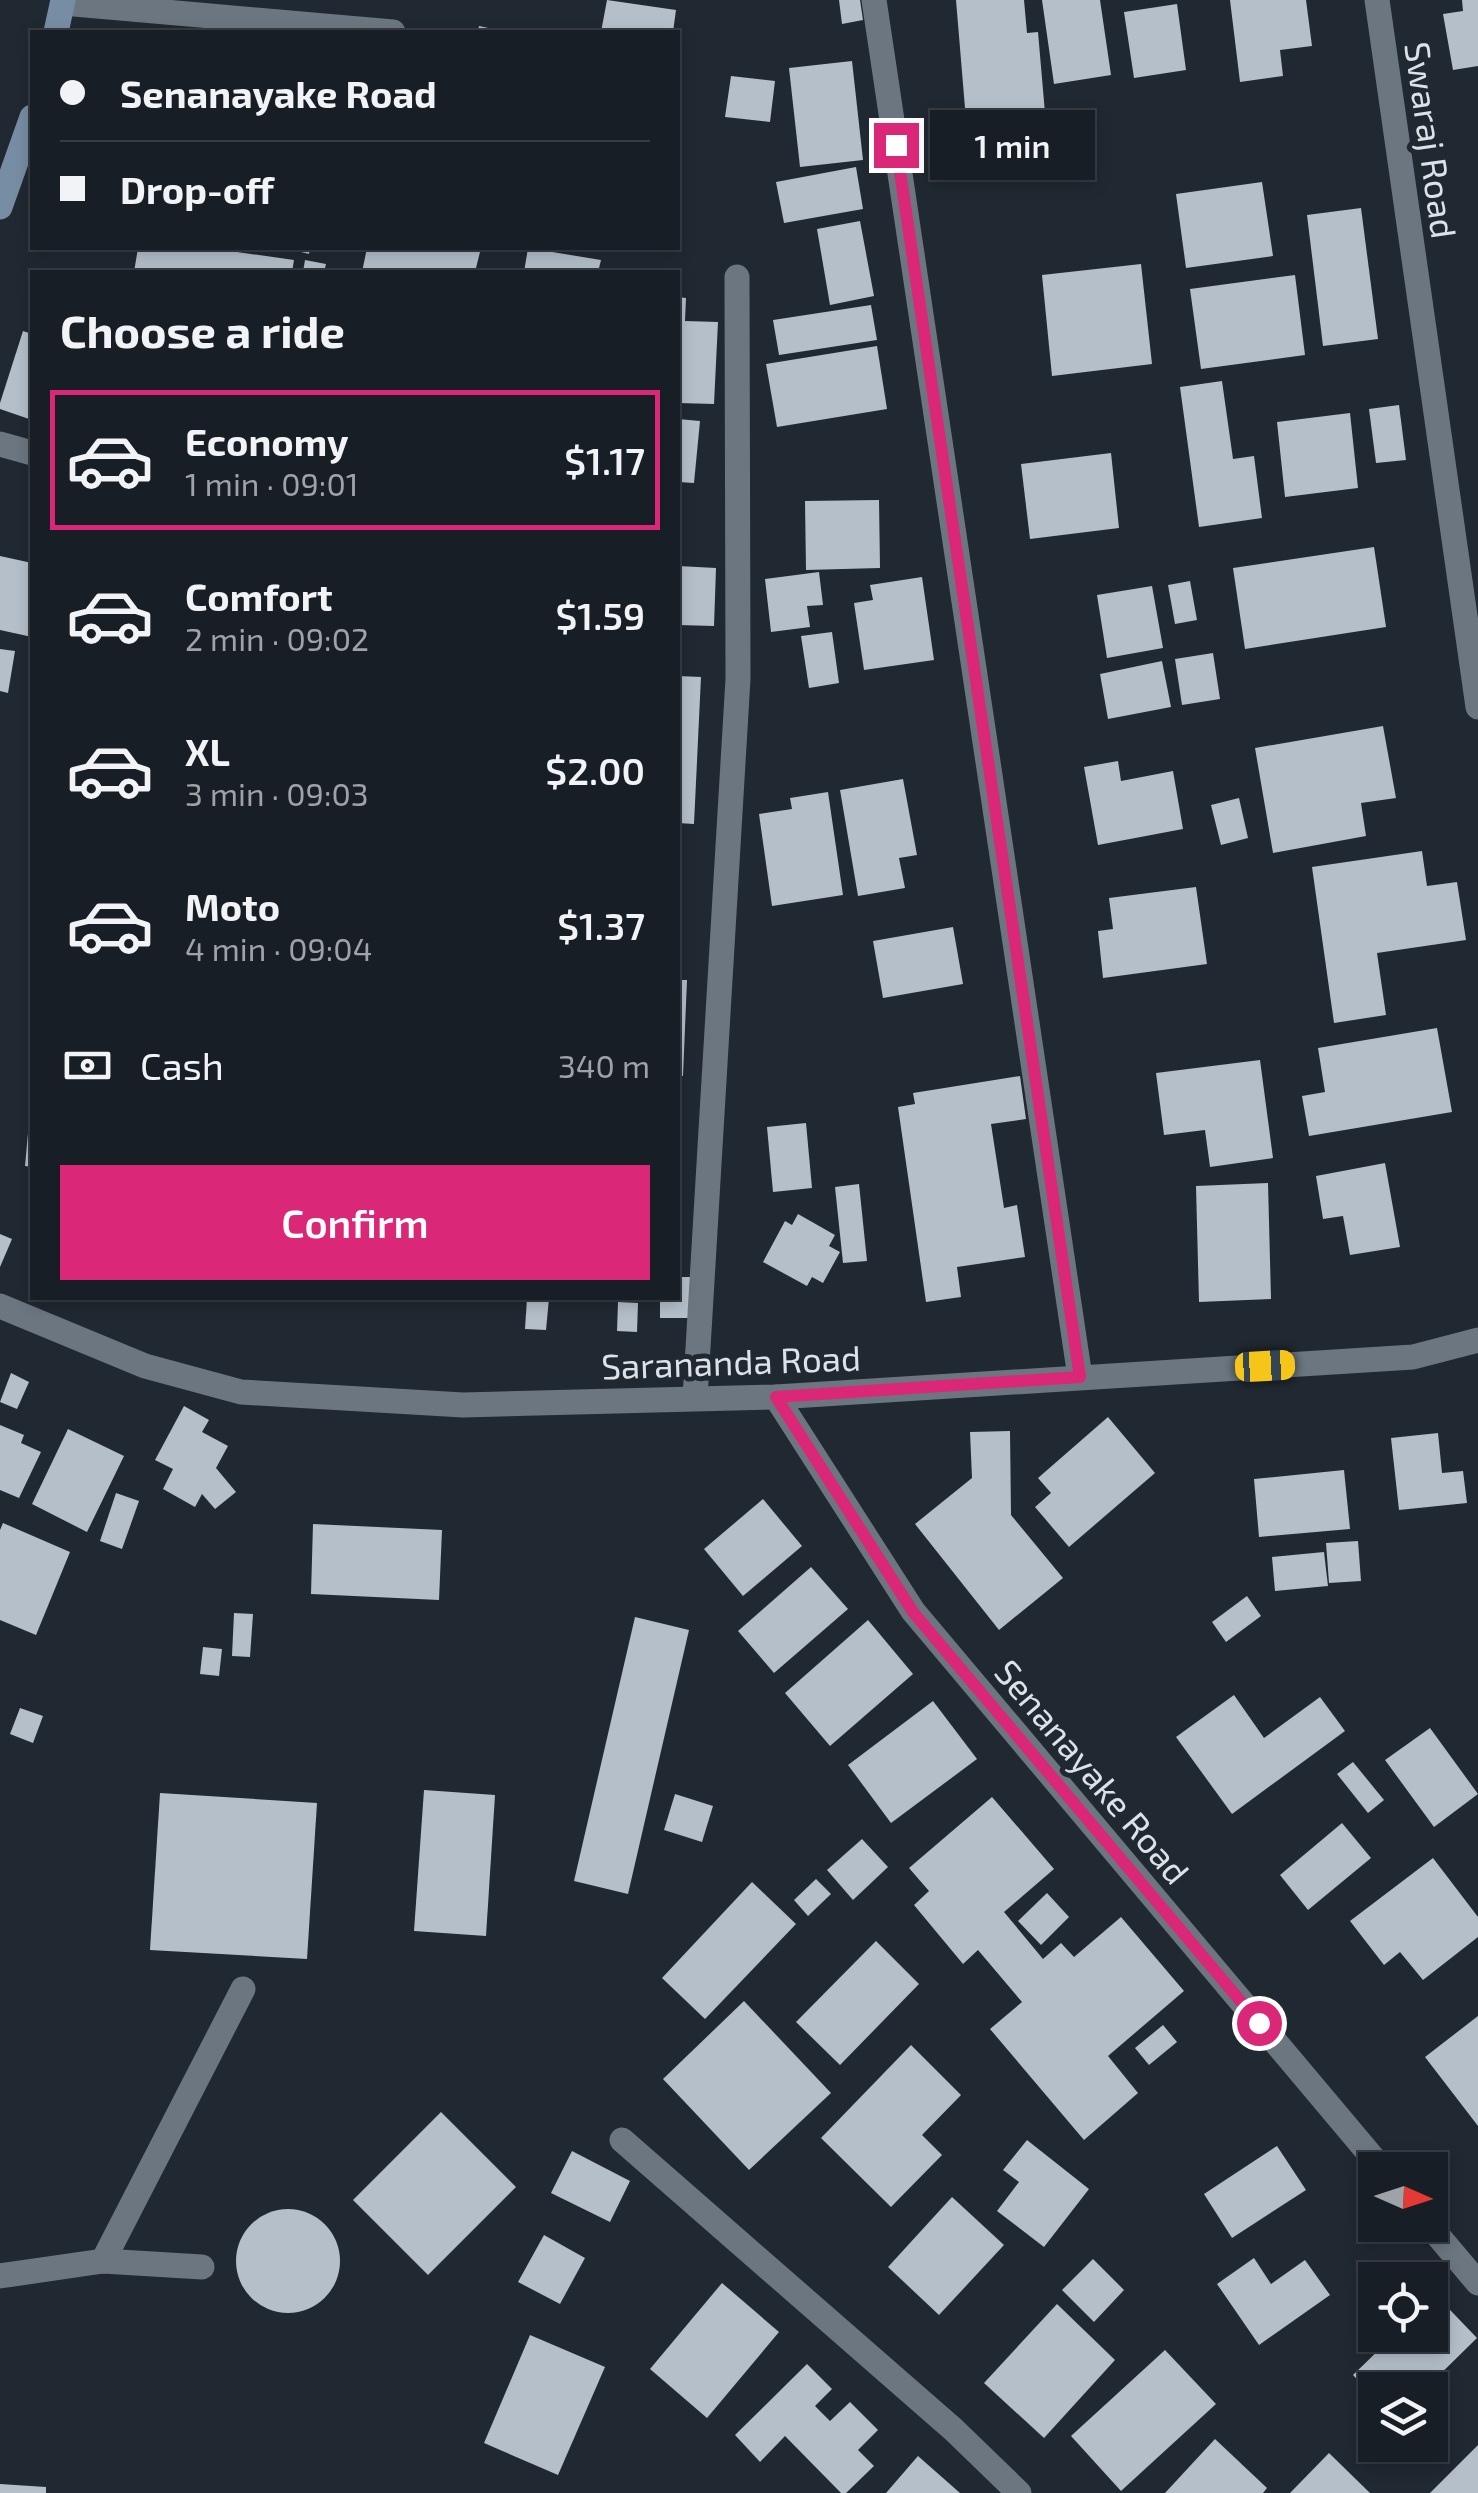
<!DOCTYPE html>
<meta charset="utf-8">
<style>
body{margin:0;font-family:"Exo 2",sans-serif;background:#252b32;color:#f1f3f6;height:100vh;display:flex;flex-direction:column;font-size:38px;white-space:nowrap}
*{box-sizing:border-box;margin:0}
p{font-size:32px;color:#9fa2a7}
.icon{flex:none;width:55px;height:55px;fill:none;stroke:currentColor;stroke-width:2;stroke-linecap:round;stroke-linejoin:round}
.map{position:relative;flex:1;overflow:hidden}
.drawer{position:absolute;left:30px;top:270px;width:650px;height:1030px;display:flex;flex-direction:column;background:#181e25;border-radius:0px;box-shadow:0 5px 15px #0003,0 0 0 2px #363c42}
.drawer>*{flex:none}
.guide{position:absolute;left:30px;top:30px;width:650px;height:220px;border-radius:0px;box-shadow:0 5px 15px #0003,0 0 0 2px #363c42;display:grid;align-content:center;height:220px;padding:0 30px;background:#181e25}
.needle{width:65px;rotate:93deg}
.buttons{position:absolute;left:1358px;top:2152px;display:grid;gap:20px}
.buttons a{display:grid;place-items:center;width:90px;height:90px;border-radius:0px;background:#181e25;box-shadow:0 5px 15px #0003,0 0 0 2px #363c42;font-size:50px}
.end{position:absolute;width:45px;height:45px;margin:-22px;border:12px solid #db2777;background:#fff;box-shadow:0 0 0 5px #fff}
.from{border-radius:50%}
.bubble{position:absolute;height:70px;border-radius:0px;background:#181e25;box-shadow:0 5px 15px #0003,0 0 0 2px #363c42;font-size:32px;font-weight:600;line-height:70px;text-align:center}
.car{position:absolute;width:30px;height:60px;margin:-30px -15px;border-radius:12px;box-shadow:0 0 8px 2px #0007;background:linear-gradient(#f5c518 24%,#345 0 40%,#f5c518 0 76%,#345 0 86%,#f5c518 0)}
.guide b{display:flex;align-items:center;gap:35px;height:95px;font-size:38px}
.guide b+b{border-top:2px solid #363c42}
.guide i{width:25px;height:25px;background:#f1f3f6}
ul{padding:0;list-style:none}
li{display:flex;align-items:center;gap:30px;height:140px;margin:0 20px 15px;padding:0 10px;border:5px solid transparent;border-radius:0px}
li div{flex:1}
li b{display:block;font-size:38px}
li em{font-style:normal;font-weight:600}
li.selected{border-color:#db2777}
li>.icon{width:90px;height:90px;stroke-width:1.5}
h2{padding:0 30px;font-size:45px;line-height:120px}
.pay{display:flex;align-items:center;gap:25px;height:110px;padding:0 30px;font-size:38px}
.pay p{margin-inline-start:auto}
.primary-button{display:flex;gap:20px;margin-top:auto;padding:20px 30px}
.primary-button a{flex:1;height:115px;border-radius:0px;background:#db2777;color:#fff;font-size:40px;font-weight:600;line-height:115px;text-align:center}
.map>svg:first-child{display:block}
.building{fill:#b4bfca}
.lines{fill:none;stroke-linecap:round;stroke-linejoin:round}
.street{stroke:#6c7680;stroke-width:25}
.secondary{stroke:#778da4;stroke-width:25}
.route{stroke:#db2777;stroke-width:12}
.labels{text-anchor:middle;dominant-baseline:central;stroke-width:10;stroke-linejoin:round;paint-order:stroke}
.street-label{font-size:35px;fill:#dde2e8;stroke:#202831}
</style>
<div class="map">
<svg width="1478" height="2493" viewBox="0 0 1478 2493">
<rect width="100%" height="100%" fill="#202831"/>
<g class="building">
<polygon points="607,0 676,10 673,32 601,32"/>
<polygon points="839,0 860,0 863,20 842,24"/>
<polygon points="956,0 1024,0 1027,33 1038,32 1047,136 968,144"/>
<polygon points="1042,0 1100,0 1111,75 1054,84"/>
<polygon points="1230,0 1306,0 1312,46 1280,50 1283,76 1240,82"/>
<polygon points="1462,0 1478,0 1478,66 1453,70 1443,14 1463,11"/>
<polygon points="1177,4 1186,70 1134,78 1124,12"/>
<polygon points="479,26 502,31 502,32 478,32"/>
<polygon points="852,61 863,160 800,167 789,68"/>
<polygon points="731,76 775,81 770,122 725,117"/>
<polygon points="856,167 863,209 784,223 776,182"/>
<polygon points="1262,182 1273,256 1186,268 1176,194"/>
<polygon points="1361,208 1378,339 1323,346 1307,215"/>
<polygon points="860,221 874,296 830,305 817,229"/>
<polygon points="138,248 209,248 294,260 292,272 134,272"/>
<polygon points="285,248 310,248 309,254"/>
<polygon points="367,248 481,248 475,272 362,272"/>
<polygon points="528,248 601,260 598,272 524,272"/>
<polygon points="305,260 326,264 324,272 303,272"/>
<polygon points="1141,264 1152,364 1052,376 1042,275"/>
<polygon points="1295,275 1305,355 1201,369 1190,289"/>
<polygon points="678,297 686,298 685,321 718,322 714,404 678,403"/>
<polygon points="871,305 877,340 779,355 773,320"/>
<polygon points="23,331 32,334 32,420 0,409 0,403"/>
<polygon points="877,346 887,409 777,427 766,364"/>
<polygon points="1222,381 1233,459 1254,456 1262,518 1199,527 1180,387"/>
<polygon points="1399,405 1406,460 1376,463 1369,409"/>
<polygon points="1350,413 1358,488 1285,497 1277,422"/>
<polygon points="678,419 700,421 694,483 678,482"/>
<polygon points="1111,453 1119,528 1030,539 1021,464"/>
<polygon points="879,500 880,568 806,570 805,501"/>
<polygon points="1374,547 1386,627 1245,649 1233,568"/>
<polygon points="0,556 32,563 32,637 0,630"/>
<polygon points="678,566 716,568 714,626 678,625"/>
<polygon points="819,572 823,605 807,606 810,627 771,632 765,579"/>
<polygon points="922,577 934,660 864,670 854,603 873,600 870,585"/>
<polygon points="1190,581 1197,620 1175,624 1168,585"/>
<polygon points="1152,586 1163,648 1107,658 1097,595"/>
<polygon points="832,632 839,683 809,688 801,636"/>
<polygon points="0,649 15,651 8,693 0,691"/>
<polygon points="1213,653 1220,699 1182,705 1175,659"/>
<polygon points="1162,661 1171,707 1108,719 1100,674"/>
<polygon points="678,676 701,677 694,824 678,823"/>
<polygon points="1383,726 1396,798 1361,803 1366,836 1273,853 1255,748"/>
<polygon points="1118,761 1121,781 1173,771 1183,829 1098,845 1084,767"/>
<polygon points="903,779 917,855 899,858 905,888 858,896 840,790"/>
<polygon points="828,792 843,895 772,906 759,814 792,809 790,798"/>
<polygon points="1239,798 1248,838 1221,845 1211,805"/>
<polygon points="1422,851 1427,886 1457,882 1466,940 1377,953 1386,1015 1334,1023 1312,867"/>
<polygon points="1196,887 1207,964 1103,978 1098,931 1113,929 1109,898"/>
<polygon points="953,927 963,984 883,998 873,941"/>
<polygon points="678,980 687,980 683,1076 678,1076"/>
<polygon points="1437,1028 1452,1112 1309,1136 1302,1096 1325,1092 1318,1048"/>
<polygon points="1260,1060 1273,1158 1210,1167 1205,1130 1164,1135 1156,1073"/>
<polygon points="1020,1076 1026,1119 991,1124 1004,1208 1017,1205 1025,1257 957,1267 961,1297 926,1302 898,1107 915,1104 913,1093"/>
<polygon points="30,1111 32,1111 32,1167 25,1166"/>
<polygon points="806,1123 812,1188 773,1192 767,1127"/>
<polygon points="1385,1163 1400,1247 1350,1255 1343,1216 1323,1219 1316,1176"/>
<polygon points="1268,1183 1271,1299 1199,1302 1196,1186"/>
<polygon points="859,1184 867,1261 843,1263 835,1187"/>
<polygon points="798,1214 835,1235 829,1246 840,1252 823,1283 812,1277 807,1286 763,1262 785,1221 792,1225"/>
<rect x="678" y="1219" width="4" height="32"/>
<polygon points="0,1234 12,1239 0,1267"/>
<polygon points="678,1277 691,1277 691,1318 660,1318 660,1298 678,1298"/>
<polygon points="527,1298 549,1298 546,1330 525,1329"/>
<polygon points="618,1302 638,1303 637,1332 617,1331"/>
<polygon points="11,1373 29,1382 17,1409 0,1402"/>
<polygon points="184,1406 209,1420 202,1432 228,1446 216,1468 236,1492 215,1509 202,1494 195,1507 163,1489 173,1469 155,1460"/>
<polygon points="1108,1417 1155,1473 1069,1547 1035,1507 1051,1493 1038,1478"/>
<polygon points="0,1425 24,1435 21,1443 41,1452 19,1498 0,1490"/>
<polygon points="68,1429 124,1456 87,1532 32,1504"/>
<polygon points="1010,1431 1011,1515 1063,1578 999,1630 915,1524 972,1478 970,1432"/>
<polygon points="1438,1433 1442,1473 1463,1471 1467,1503 1399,1510 1391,1438"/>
<polygon points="1344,1470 1350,1529 1259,1537 1254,1479"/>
<polygon points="116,1493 139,1501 122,1549 100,1541"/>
<polygon points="763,1499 802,1546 743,1596 704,1549"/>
<polygon points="3,1523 70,1552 36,1635 0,1620 0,1530"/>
<polygon points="313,1524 442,1530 439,1600 311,1594"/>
<polygon points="1358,1541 1361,1581 1329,1583 1326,1543"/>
<polygon points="1324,1552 1328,1586 1275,1591 1272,1557"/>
<polygon points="811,1567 848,1609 774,1673 738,1631"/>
<polygon points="1247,1596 1261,1616 1226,1642 1212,1622"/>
<polygon points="234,1613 253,1614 250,1657 232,1656"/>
<polygon points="635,1617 689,1630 628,1894 574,1881"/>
<polygon points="868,1620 913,1674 830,1746 785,1693"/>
<polygon points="203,1647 222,1649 219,1676 200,1674"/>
<polygon points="1234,1695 1264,1738 1320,1697 1345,1731 1232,1814 1176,1737"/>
<polygon points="933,1701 977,1759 891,1823 848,1765"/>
<polygon points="20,1708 43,1716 33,1743 10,1734"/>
<polygon points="1430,1728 1478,1794 1434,1827 1385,1760"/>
<polygon points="1353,1762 1384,1800 1368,1813 1337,1774"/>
<polygon points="424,1790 495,1795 486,1936 414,1931"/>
<polygon points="160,1793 317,1803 307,1959 150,1950"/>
<polygon points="675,1794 713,1806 702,1842 664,1830"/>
<polygon points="992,1797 1054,1869 1004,1912 1043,1959 1061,1943 1074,1957 1121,1917 1184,1991 1108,2056 1138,2093 1084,2140 990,2029 1022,2002 978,1950 963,1964 914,1905 929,1891 909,1868"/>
<polygon points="1342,1823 1371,1858 1308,1910 1280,1875"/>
<polygon points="862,1839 888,1867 853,1900 827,1870"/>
<polygon points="1433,1858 1478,1917 1478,1937 1423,1980 1400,1952 1384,1965 1350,1921"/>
<polygon points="816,1879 831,1894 808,1916 794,1900"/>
<polygon points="752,1882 796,1924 705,2019 662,1978"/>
<polygon points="1047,1893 1069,1917 1041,1945 1018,1921"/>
<polygon points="876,1941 919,1984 840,2065 796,2022"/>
<polygon points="744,2001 831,2093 749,2170 663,2079"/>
<polygon points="1478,2016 1478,2126 1425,2057"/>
<polygon points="1163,2025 1177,2042 1149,2065 1135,2048"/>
<polygon points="911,2045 961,2095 922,2135 942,2155 891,2207 821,2138"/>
<polygon points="441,2112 516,2187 428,2275 353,2200"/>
<polygon points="1027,2140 1089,2189 1044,2247 997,2211 1019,2182 1003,2170"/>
<polygon points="1277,2146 1306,2190 1232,2238 1204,2194"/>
<polygon points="572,2151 630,2181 610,2222 551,2193"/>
<polygon points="952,2197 1004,2245 939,2315 888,2267"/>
<circle cx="288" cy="2261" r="52"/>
<polygon points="544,2235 585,2258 560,2304 518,2282"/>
<polygon points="1254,2258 1271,2284 1305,2260 1330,2295 1259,2345 1217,2284"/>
<polygon points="1093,2259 1124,2290 1094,2322 1062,2290"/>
<polygon points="1411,2270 1421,2280 1401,2280"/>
<polygon points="722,2283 779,2332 707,2418 650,2369"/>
<polygon points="1430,2289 1477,2338 1424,2390 1375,2390 1375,2398 1353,2375 1388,2341 1383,2335 1430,2335"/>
<polygon points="1057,2304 1115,2360 1044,2438 984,2383"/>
<polygon points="1375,2306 1375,2327 1365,2316"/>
<polygon points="530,2335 605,2367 558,2475 484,2443"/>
<polygon points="1165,2350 1216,2404 1121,2491 1071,2436"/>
<polygon points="807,2364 832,2389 815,2406 830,2421 850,2402 878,2430 858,2450 874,2466 846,2493 841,2493 785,2436 760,2462 735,2435"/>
<polygon points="1215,2439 1267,2488 1263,2493 1165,2493"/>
<polygon points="1478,2445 1478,2493 1430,2493"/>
<polygon points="1329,2453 1370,2493 1290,2493"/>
<polygon points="918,2456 960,2493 886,2493"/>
<polygon points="0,2484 46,2487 46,2493 0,2493"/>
</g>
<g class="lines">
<g class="street">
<polyline points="874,0 1080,1377"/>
<polyline points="1377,0 1478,707"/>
<polyline points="63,3 393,32"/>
<polyline points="0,444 32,453"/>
<polyline points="0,1306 145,1366 241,1392 463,1405 776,1397 1413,1357 1478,1340"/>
<polyline points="776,1397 913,1611 1383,2170"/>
<polyline points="695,1398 738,679 737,277"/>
<polyline points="622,2140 954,2430 1019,2493"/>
<polyline points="1429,2225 1478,2283"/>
<polyline points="103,2261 243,1989"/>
<polyline points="0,2276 103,2261 202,2267"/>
</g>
<g class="secondary">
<polyline points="56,32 63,0"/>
<polyline points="0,207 32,117"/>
</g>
</g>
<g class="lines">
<polyline class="route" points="896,145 1080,1377 776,1397 913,1612 1259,2023"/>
</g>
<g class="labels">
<g class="street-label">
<text transform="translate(1432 140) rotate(82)">Swaraj Road</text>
<text transform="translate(731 1361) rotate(-2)">Sarananda Road</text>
<text transform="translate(1093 1771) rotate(50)">Senanayake Road</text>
</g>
</g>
</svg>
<div class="buttons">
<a><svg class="needle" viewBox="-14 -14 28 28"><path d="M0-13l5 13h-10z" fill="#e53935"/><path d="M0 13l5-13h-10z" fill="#9fa2a7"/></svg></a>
<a><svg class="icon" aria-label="locate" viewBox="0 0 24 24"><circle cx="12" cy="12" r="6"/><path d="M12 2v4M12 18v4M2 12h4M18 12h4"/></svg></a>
<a><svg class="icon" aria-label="layers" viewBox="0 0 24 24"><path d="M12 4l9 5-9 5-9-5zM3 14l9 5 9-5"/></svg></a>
</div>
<i class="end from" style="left:1259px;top:2023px"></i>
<i class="end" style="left:896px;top:145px"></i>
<div class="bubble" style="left:930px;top:110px;width:165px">1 min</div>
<i class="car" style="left:1265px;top:1366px;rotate:87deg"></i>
<div class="guide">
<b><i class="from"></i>Senanayake Road</b>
<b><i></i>Drop-off</b>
</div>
<section class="drawer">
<h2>Choose a ride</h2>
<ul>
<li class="selected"><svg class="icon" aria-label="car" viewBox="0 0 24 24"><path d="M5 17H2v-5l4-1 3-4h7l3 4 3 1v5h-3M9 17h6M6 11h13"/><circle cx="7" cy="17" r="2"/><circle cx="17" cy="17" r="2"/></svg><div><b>Economy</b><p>1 min · 09:01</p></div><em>$1.17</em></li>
<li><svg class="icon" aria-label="car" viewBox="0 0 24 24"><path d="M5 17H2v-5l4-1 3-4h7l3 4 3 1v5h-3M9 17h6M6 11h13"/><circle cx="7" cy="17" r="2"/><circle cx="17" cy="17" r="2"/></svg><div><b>Comfort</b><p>2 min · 09:02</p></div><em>$1.59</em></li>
<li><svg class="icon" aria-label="car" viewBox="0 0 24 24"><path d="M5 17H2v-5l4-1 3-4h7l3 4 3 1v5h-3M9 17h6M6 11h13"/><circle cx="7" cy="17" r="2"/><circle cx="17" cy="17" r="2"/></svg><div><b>XL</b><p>3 min · 09:03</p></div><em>$2.00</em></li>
<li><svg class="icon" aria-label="car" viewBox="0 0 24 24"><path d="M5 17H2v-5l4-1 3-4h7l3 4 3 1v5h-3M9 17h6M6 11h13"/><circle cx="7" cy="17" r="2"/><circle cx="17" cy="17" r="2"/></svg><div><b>Moto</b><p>4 min · 09:04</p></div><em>$1.37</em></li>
</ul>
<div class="pay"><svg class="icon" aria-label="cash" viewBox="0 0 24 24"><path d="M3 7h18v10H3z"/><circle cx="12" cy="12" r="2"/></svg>Cash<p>340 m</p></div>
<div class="primary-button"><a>Confirm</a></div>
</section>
</div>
